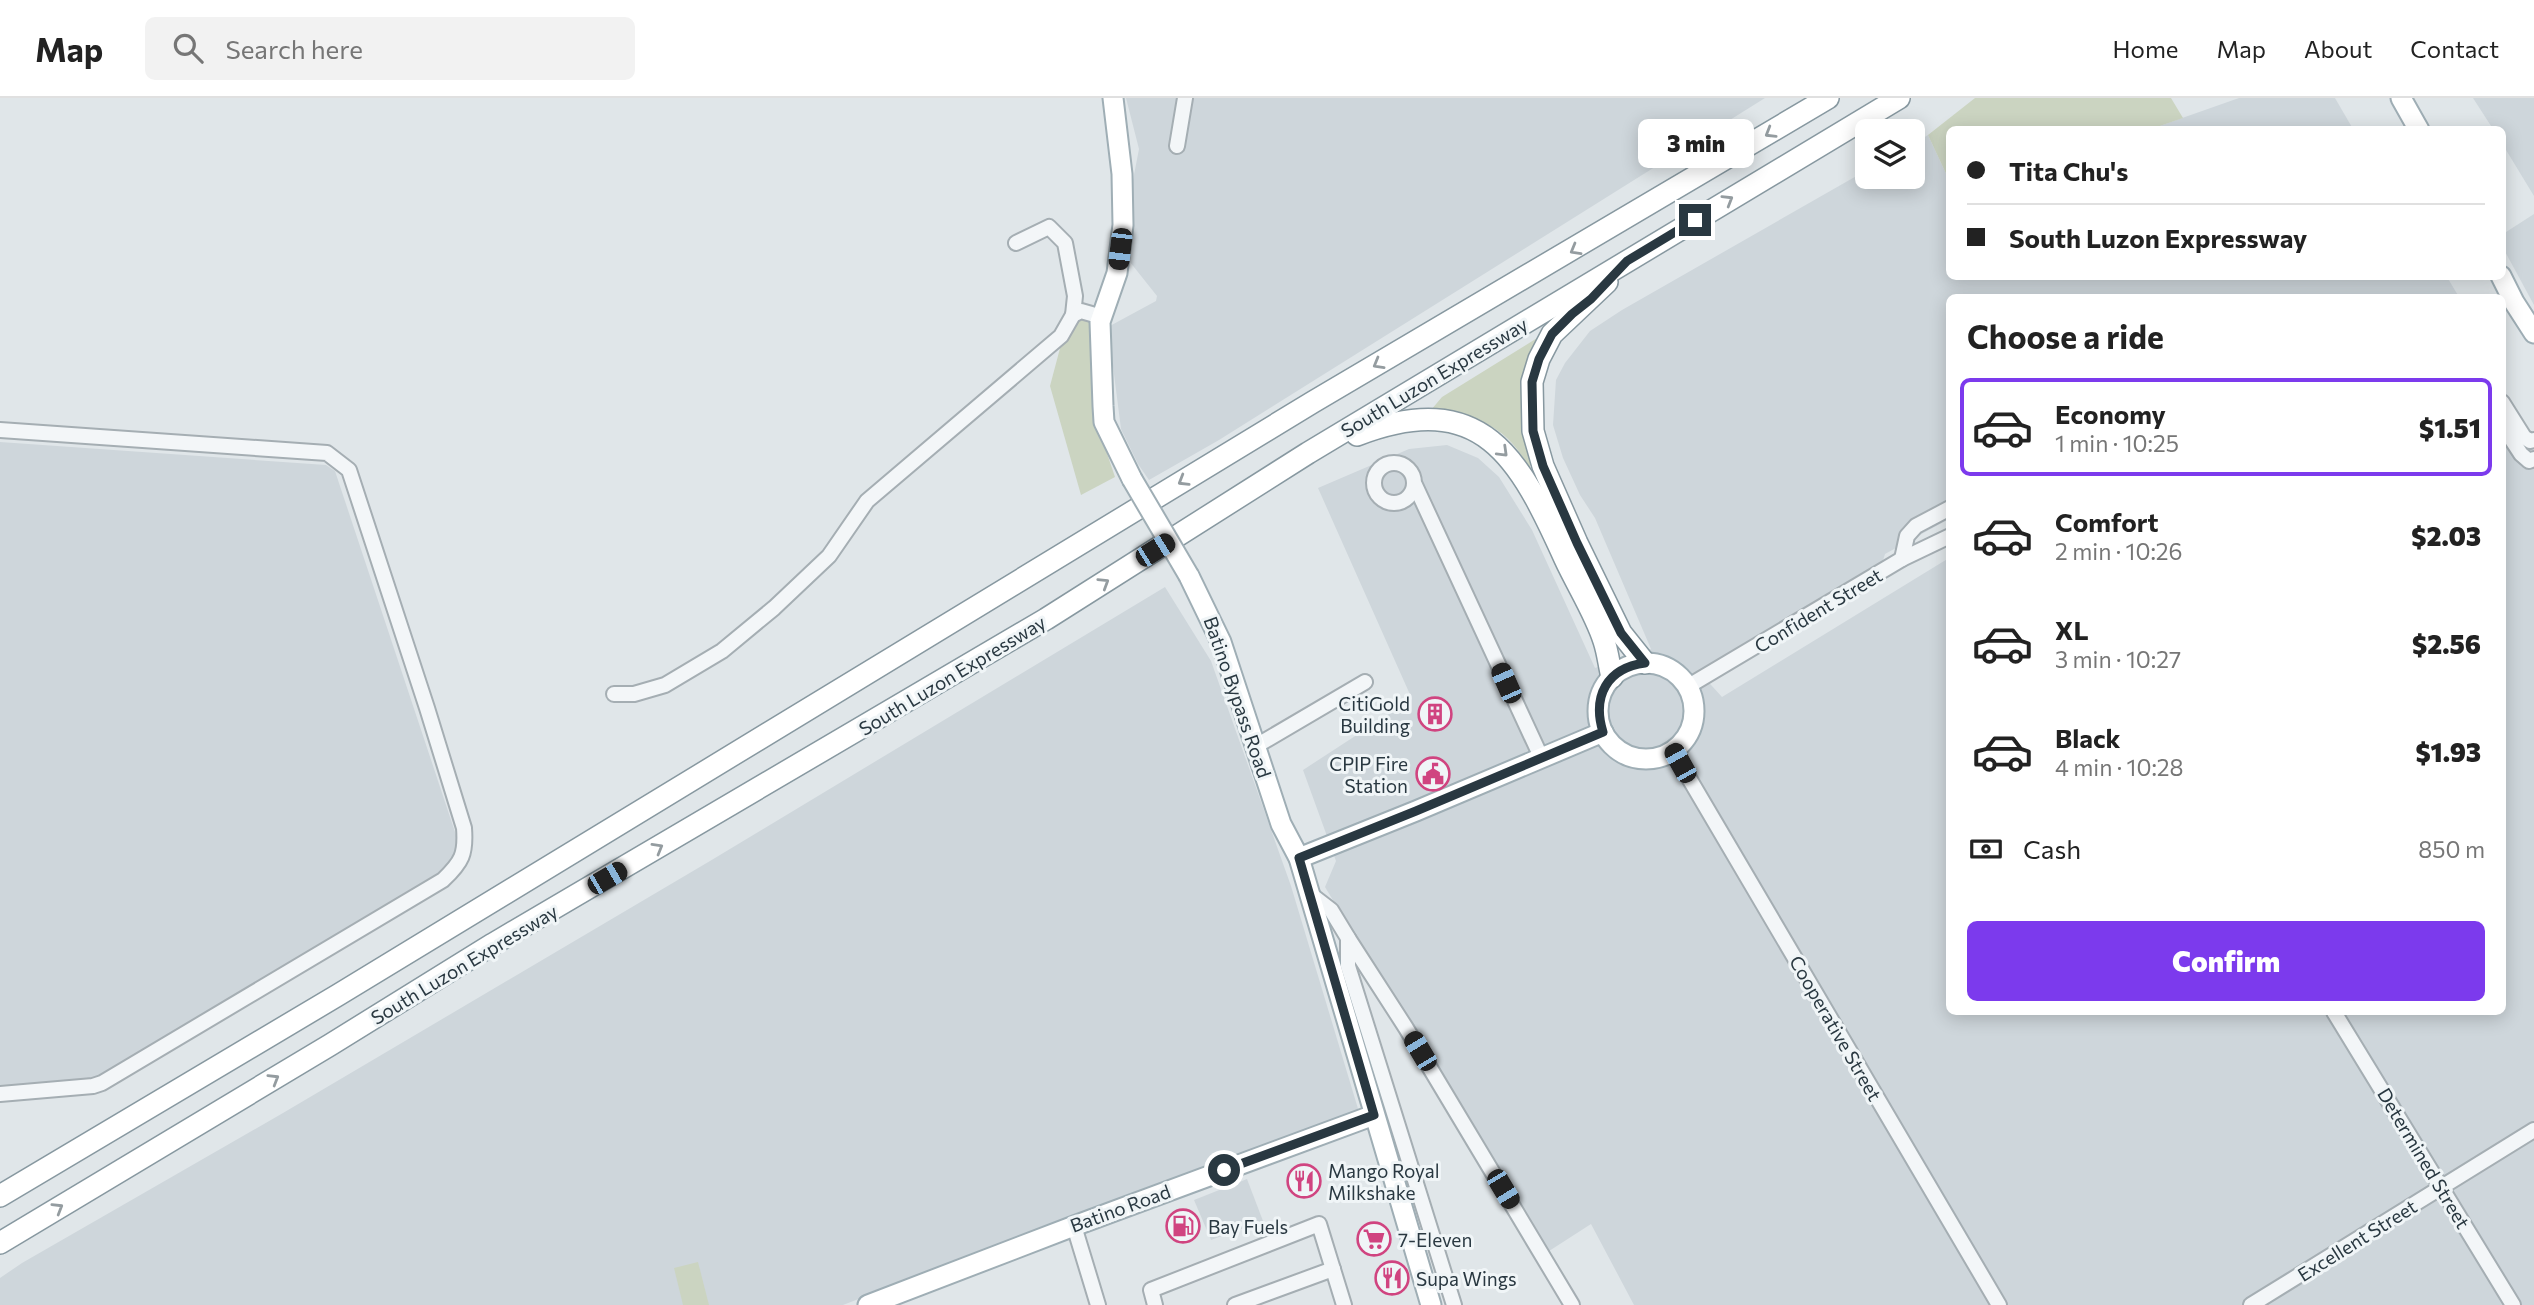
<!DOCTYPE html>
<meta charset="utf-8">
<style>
body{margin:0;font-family:Commissioner,sans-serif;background:#f2f2f2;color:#222;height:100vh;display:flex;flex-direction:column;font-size:26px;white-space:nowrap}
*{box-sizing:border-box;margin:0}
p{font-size:23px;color:#767676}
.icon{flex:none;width:38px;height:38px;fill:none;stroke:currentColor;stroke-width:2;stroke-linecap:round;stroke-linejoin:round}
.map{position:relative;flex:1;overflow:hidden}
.details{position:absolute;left:1946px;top:196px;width:560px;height:721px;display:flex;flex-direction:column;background:#fff;border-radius:10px;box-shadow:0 4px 18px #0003}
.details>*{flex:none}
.guide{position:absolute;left:1946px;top:28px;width:560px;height:154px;border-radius:10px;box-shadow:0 4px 18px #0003;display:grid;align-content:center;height:154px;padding:0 21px;background:#fff}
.fabs{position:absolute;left:1855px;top:21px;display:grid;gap:14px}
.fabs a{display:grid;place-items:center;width:70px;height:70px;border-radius:10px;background:#fff;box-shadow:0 4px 18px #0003;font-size:35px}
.end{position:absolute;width:32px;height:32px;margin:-16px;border:9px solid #293841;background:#fff;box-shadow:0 0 0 4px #fff}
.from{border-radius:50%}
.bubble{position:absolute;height:49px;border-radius:10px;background:#fff;box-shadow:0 4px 18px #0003;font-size:23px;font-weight:800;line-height:49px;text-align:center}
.car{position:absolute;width:21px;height:42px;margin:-21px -10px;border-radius:9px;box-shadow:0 0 5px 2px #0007;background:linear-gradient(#222 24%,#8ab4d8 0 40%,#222 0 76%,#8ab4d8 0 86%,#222 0)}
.guide b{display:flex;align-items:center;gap:24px;height:66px;font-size:26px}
.guide b+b{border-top:2px solid #e0e0e0}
.guide i{width:18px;height:18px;background:#222}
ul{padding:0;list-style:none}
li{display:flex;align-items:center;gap:21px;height:98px;margin:0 14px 10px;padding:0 7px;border:4px solid transparent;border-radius:10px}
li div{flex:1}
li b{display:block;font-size:26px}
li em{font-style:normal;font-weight:800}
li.current{border-color:#7c3aed}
li>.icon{width:63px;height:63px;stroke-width:1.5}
h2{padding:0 21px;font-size:32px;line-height:84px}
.pay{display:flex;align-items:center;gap:18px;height:77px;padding:0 21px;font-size:26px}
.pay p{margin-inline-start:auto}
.primary-button{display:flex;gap:14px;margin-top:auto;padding:14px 21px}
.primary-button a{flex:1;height:80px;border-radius:10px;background:#7c3aed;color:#fff;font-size:28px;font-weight:800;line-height:80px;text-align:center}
header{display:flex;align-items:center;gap:42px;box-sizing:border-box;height:98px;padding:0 35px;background:#fff;border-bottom:2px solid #e0e0e0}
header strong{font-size:33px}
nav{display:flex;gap:38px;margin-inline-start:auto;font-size:24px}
.search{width:490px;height:63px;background:#f2f2f2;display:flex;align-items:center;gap:18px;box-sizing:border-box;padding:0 24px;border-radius:10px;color:#767676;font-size:26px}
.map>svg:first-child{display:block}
.built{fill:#ced6db}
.green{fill:#cbd4c1}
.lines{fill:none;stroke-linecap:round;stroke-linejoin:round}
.minor-casing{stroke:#a5aeb3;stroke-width:18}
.major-casing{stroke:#9faeb5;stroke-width:23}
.highway-casing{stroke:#8798a0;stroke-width:24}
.minor{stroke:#f3f6f8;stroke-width:14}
.major{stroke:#fff;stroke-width:19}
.highway{stroke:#fff;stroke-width:21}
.major-bridge-casing{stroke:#9faeb5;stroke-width:23;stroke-linecap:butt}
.major-bridge{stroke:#fff;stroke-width:19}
.oneway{stroke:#949ca0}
.route{stroke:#293841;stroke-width:9}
.labels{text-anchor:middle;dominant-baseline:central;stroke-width:6;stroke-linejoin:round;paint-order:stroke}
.street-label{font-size:19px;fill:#293841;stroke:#f0f5f7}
.poi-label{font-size:19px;fill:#293841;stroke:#f0f5f7;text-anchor:start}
</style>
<header>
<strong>Map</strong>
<div class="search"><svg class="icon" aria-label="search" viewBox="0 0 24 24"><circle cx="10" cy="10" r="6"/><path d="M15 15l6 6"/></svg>Search here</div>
<nav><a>Home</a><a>Map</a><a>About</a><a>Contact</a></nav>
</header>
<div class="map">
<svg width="2534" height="1207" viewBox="0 0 2534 1207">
<rect width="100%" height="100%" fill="#e0e6e9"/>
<g class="built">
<polygon points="1126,0 1765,0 1219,342 1149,382 1138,366 1121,331 1108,229 1156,203 1157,198 1126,159 1127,113 1139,51"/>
<polygon points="2239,0 2335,0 2353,31 2151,31"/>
<polygon points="2473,0 2534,0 2534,98 2503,47 2502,32 2493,31"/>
<polygon points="1928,37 1949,82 1950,178 2447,179 2459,199 1950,200 1949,421 1885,456 1879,475 1702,577 1722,599 1949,460 1950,914 2502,914 2503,319 2522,348 2534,352 2534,1207 1634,1207 1591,1126 1546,1155 1325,789 1336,763 1303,672 1412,601 1318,390 1409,351 1447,347 1478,360 1499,379 1532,432 1595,570 1651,551 1595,420 1580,397 1563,360 1553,327 1556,282 1565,265 1590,233 1622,212 1867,72 1867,79 1913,79 1913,46"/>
<polygon points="2534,116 2534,207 2502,148 2503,136"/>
<polygon points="0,344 326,367 335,373 457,740 456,753 451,765 435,781 96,983 0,988"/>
<polygon points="1165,489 1211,563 1291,788 1359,1014 1058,1124 843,1207 0,1207 0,1180 22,1165 283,1015 710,763"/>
<polygon points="1247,1081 1263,1123 1211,1142 1194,1102"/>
</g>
<g class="green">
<polygon points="1975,0 2171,0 2183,20 2151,31 1950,32 1949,82 1928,37"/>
<polygon points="1072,205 1103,218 1095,320 1115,379 1081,397 1050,288"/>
<path d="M1542,237L1525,269V308L1533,362L1529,370C1506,326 1477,319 1431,312L1442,299Z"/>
<polygon points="698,1164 709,1207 683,1207 674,1170"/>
</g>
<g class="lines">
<defs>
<g id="minor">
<polyline points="1177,48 1185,0"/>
<polyline points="1016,145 1049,129 1065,145 1075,198 1073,217"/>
<polyline points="2502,304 2524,339 2530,343 2534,342"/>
<polyline points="2502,327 2521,356 2529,363 2534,361"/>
<path d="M0,332L327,355L349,372L427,610L464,730C466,756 462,764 443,782L102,985L93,988L0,996"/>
<circle cx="1394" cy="385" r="20"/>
<polyline points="1415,387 1542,661"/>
<polyline points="1902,461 1907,438 1916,428 1950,410"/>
<polyline points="1687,589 1902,461 1950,438"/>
<polyline points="614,596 634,596 665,587 722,553 774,510 829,458 867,403 1061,238 1073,217 1081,213 1095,217 1100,224"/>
<polyline points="1256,648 1365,584"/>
<polyline points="1673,653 1999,1207"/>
<polyline points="1309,795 1331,812 1348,840 1406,930 1572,1207"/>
<polyline points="1348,840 1348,868 1454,1207"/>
<polyline points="2334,914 2513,1207"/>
<polyline points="1074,1128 1098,1207"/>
<polyline points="1155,1207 1151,1192 1319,1126 1344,1207"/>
<polyline points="1235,1207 1333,1171"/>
<polyline points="2251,1207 2534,1032"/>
</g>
<g id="major">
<polyline points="1113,0 1122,76 1123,127 1117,175 1100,224 1103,308 1104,324 1132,381"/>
<polyline points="2401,0 2419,32"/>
<polyline points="2501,178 2514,204 2534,235"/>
<polyline points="1189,478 1221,544 1281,726 1299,760 1431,1207"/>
<circle cx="1646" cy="613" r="48"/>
<polyline points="1299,760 1416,713 1603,634"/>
<polyline points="868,1207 1074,1128 1374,1017"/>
</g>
<g id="highway">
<polyline points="1607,184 1552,236 1539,261 1532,284 1533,333 1543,368 1577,445 1621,535 1645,565"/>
<path d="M1357,337C1482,289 1519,359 1565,461C1577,487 1596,517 1604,543C1608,555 1609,567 1612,579"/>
<polyline points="0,1098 338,897 1313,304 1828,0"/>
<polyline points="0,1145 330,947 493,846 1046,521 1308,355 1899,0"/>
</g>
</defs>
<use href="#minor" class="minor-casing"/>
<use href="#major" class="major-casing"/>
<use href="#highway" class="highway-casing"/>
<use href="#minor" class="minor"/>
<use href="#major" class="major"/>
<use href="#highway" class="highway"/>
<defs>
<polyline id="major-bridge" points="1132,381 1189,478"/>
</defs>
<use href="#major-bridge" class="major-bridge-casing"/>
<use href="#major-bridge" class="major-bridge"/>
</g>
<defs><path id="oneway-chevron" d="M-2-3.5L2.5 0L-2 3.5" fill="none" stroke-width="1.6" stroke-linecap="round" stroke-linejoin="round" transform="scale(1.75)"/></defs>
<g class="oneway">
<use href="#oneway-chevron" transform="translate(1770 35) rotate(149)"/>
<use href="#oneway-chevron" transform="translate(1728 102) rotate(-31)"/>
<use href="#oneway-chevron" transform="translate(1575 152) rotate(150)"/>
<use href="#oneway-chevron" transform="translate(1378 266) rotate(150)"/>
<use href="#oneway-chevron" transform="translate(1503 354) rotate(44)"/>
<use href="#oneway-chevron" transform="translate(1183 383) rotate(149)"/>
<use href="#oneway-chevron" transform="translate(1104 485) rotate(-32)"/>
<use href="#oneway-chevron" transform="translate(658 750) rotate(-30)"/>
<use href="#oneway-chevron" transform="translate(274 981) rotate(-31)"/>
<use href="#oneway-chevron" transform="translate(58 1110) rotate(-31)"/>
</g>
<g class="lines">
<path class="route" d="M1224,1072L1374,1017L1299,760L1416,713L1603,634C1592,598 1607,570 1645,565L1621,535L1577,445L1543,368L1533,333L1532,284L1539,261L1552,236L1572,216L1591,201L1627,163L1695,122"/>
</g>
<defs>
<symbol id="building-ring" viewBox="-11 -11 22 22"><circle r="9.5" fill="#f0f5f7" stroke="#d04480" stroke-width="1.5"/><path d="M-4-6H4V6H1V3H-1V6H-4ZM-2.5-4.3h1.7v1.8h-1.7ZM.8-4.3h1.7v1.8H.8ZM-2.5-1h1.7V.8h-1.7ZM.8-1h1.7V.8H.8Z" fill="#d04480"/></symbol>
<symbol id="civic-ring" viewBox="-11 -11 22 22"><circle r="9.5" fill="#f0f5f7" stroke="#d04480" stroke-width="1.5"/><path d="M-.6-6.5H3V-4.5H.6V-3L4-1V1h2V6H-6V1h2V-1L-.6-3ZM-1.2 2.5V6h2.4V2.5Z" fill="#d04480"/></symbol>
<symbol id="restaurant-ring" viewBox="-11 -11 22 22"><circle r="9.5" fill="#f0f5f7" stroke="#d04480" stroke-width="1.5"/><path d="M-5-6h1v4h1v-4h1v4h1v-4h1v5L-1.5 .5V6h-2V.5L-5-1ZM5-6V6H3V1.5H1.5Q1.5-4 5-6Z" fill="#d04480"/></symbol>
<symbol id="fuel-ring" viewBox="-11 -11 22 22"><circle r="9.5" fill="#f0f5f7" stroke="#d04480" stroke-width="1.5"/><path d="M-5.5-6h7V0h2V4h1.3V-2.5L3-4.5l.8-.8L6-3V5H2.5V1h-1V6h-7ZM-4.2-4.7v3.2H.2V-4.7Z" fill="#d04480"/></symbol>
<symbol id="supermarket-ring" viewBox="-11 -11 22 22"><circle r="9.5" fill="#f0f5f7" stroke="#d04480" stroke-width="1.5"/><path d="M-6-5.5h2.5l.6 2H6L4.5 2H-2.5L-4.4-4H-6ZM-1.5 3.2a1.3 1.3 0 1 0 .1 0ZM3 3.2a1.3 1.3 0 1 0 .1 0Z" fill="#d04480"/></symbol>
</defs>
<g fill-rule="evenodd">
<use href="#building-ring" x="1416" y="597" width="38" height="38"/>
<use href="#civic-ring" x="1414" y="657" width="38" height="38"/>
<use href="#restaurant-ring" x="1285" y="1064" width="38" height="38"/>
<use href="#fuel-ring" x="1164" y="1109" width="38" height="38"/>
<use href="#supermarket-ring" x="1355" y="1122" width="38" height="38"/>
<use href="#restaurant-ring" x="1373" y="1161" width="38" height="38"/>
</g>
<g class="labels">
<g class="street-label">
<text transform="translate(1434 279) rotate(-31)">South Luzon Expressway</text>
<text transform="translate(1818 512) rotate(-31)">Confident Street</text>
<text transform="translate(952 577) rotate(-31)">South Luzon Expressway</text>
<text transform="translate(1238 599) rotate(71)">Batino Bypass Road</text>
<text transform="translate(464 866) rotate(-31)">South Luzon Expressway</text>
<text transform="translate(1836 930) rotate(60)">Cooperative Street</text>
<text transform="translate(2424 1060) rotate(59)">Determined Street</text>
<text transform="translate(1120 1110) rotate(-20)">Batino Road</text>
<text transform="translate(2357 1142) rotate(-32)">Excellent Street</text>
</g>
<g class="poi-label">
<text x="1410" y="605" text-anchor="end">CitiGold<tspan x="1410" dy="22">Building</tspan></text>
<text x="1408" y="665" text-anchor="end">CPIP Fire<tspan x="1408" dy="22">Station</tspan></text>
<text x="1328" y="1072">Mango Royal<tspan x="1328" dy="22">Milkshake</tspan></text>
<text x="1208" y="1128">Bay Fuels</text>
<text x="1398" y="1141">7-Eleven</text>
<text x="1416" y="1180">Supa Wings</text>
</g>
</g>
</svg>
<div class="fabs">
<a><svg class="icon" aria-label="layers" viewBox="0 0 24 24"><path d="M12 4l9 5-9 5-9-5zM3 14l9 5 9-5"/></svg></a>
</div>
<i class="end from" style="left:1224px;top:1072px"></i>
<i class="end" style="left:1695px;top:122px"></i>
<div class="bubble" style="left:1638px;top:21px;width:116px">3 min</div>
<i class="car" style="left:1120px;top:151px;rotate:187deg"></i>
<i class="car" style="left:1155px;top:452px;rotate:58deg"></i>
<i class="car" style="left:1506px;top:585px;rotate:336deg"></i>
<i class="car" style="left:1680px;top:665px;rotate:331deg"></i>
<i class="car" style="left:607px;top:780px;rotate:60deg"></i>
<i class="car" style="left:1420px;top:953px;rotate:329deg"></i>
<i class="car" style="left:1503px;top:1091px;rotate:149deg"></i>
<div class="guide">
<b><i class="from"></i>Tita Chu's</b>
<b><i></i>South Luzon Expressway</b>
</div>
<section class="details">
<h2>Choose a ride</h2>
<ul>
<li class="current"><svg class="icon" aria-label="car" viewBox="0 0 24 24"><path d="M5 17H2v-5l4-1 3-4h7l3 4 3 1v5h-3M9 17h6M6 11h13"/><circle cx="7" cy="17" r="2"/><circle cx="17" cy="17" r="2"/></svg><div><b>Economy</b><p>1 min · 10:25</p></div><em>$1.51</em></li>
<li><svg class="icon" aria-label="car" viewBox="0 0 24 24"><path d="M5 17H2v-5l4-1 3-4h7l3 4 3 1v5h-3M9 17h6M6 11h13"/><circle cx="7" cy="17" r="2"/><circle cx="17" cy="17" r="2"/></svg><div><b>Comfort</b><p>2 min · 10:26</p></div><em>$2.03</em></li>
<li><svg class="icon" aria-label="car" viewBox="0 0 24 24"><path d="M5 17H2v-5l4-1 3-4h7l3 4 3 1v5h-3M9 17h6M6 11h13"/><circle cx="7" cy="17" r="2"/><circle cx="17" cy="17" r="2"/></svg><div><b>XL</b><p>3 min · 10:27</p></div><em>$2.56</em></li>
<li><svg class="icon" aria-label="car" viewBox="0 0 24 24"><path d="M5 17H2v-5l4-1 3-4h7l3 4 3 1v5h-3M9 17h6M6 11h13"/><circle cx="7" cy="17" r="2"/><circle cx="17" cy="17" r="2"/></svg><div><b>Black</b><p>4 min · 10:28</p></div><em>$1.93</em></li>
</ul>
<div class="pay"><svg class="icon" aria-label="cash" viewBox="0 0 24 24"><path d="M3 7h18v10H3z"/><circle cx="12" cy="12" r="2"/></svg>Cash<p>850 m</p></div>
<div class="primary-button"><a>Confirm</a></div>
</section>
</div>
